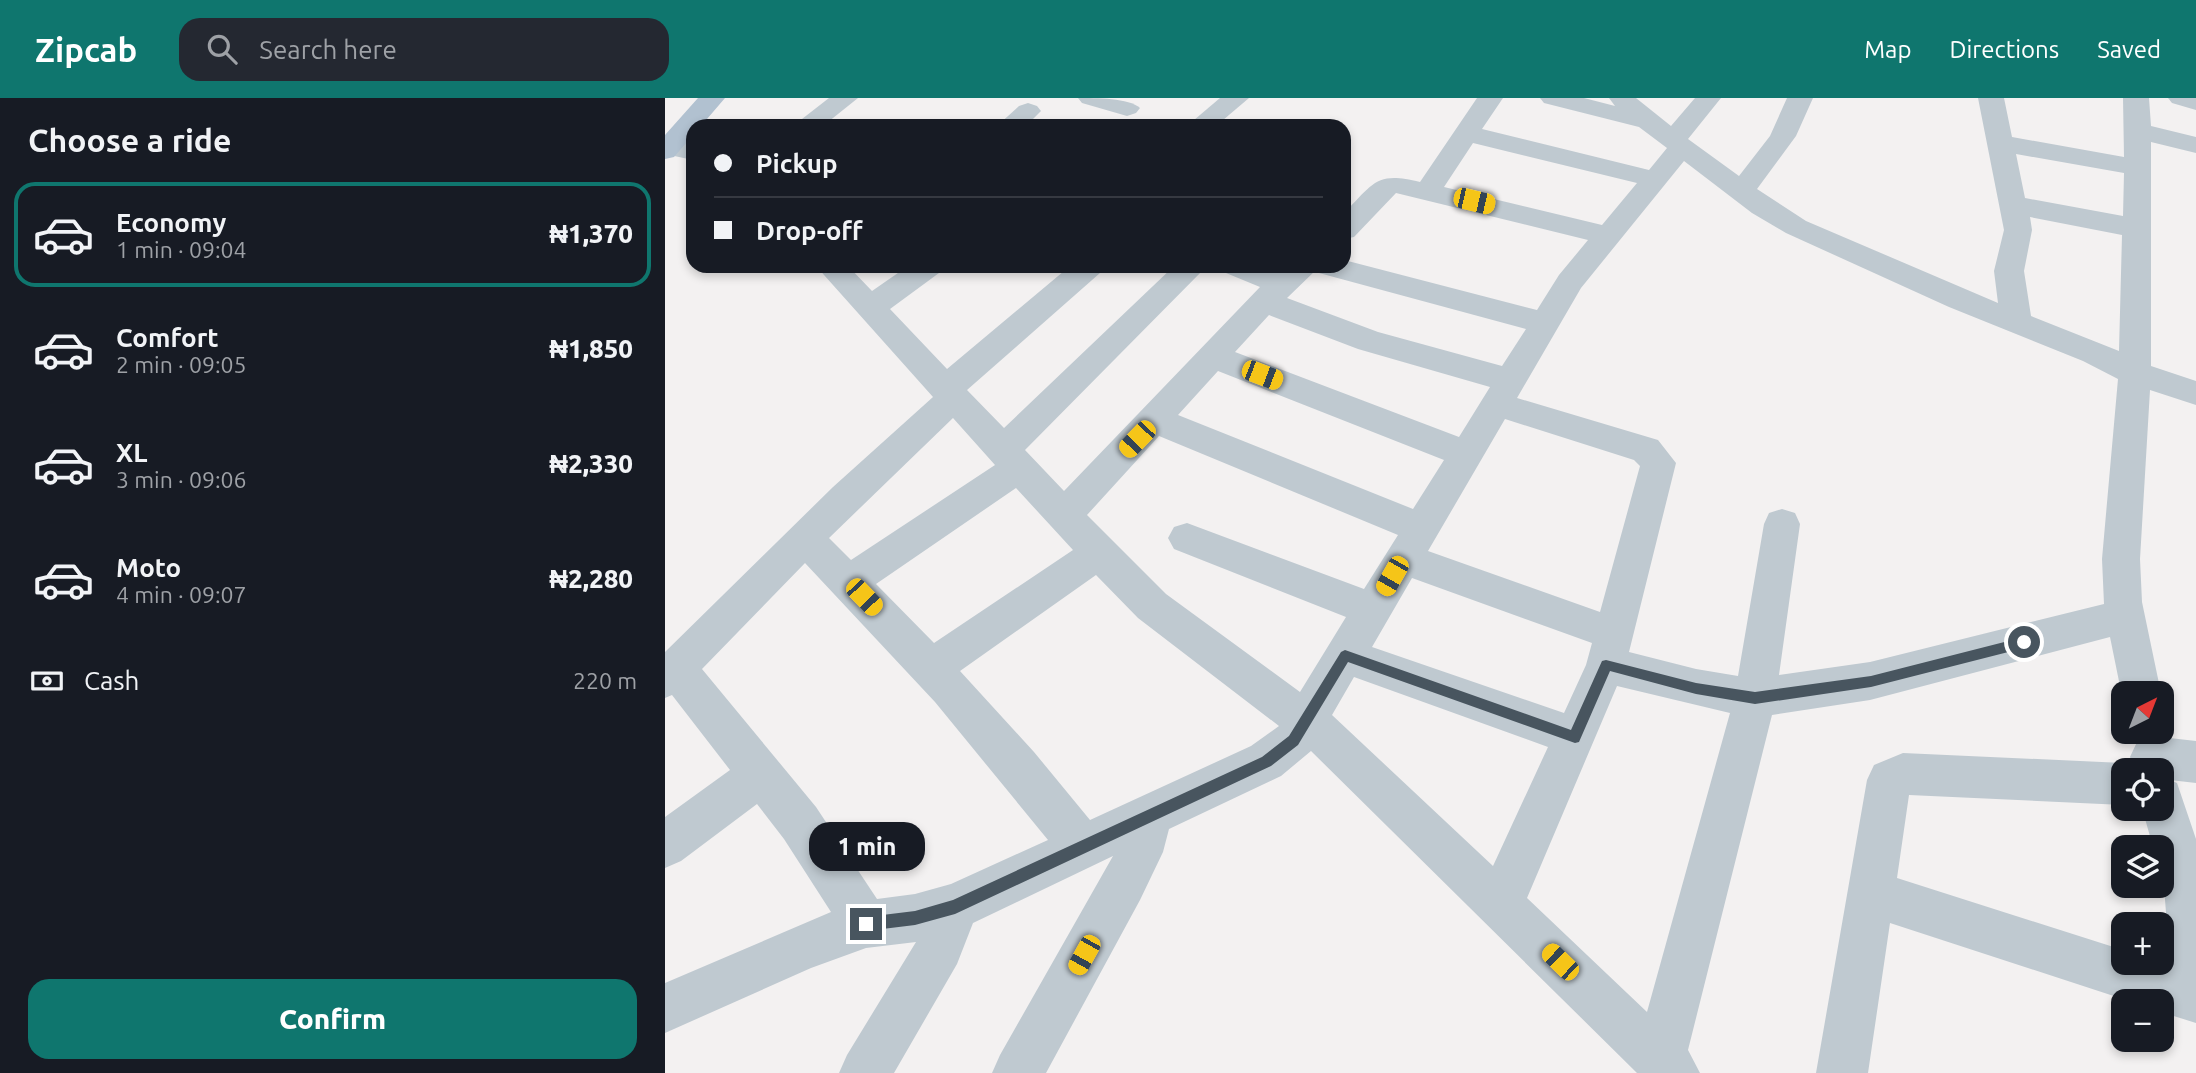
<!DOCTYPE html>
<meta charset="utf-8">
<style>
body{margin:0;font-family:Ubuntu,sans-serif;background:#242831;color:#f1f3f6;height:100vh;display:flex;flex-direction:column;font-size:26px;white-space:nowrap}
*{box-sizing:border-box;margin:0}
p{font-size:23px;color:#9ea1a6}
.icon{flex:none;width:38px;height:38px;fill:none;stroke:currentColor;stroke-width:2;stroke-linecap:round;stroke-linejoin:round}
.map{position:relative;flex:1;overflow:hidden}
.drawer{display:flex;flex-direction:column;background:#171b24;width:665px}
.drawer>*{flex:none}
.banner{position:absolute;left:21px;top:21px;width:665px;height:154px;border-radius:21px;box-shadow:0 4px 10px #0003;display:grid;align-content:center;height:154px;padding:0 28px;background:#171b24}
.needle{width:46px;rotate:42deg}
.controls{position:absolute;left:1446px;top:583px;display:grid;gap:14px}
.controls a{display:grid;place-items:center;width:63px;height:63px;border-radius:14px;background:#171b24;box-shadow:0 4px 10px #0003;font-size:35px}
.end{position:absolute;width:32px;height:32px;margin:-16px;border:9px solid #48555f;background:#fff;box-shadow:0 0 0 4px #fff}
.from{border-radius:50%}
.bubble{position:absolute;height:49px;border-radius:21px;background:#171b24;box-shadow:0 4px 10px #0003;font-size:23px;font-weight:800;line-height:49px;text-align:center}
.car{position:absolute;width:21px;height:42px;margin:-21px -10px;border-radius:9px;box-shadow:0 0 5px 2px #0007;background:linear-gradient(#f5c518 24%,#345 0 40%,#f5c518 0 76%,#345 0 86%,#f5c518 0)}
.banner b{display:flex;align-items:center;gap:24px;height:66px;font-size:26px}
.banner b+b{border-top:2px solid #363941}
.banner i{width:18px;height:18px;background:#f1f3f6}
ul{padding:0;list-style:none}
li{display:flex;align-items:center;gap:21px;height:105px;margin:0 14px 10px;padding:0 14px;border:4px solid transparent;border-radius:21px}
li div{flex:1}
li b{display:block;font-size:26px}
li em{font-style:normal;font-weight:800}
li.selected{border-color:#0f766e}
li>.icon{width:63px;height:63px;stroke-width:1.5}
h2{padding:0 28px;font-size:32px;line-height:84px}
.pay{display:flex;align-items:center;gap:18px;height:77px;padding:0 28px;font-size:26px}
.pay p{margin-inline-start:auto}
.cta{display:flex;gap:14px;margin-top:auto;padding:14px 28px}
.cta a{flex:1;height:80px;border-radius:21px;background:#0f766e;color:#fff;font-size:28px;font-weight:800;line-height:80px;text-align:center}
header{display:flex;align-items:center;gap:42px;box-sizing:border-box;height:98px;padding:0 35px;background:#0f766e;color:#fff}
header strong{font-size:33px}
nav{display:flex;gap:38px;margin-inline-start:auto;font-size:24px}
.search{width:490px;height:63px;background:#242831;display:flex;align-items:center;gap:18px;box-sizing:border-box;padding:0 24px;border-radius:21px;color:#9ea1a6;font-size:26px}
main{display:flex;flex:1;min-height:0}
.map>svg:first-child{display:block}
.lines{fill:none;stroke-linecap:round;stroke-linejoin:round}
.minor{fill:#bfc9d0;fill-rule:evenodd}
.major{fill:#b1c1d0;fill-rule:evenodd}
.route{fill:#48555f}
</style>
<header>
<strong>Zipcab</strong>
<div class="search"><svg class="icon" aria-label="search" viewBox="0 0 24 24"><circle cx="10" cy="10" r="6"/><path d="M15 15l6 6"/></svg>Search here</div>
<nav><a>Map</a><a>Directions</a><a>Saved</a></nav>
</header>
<main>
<section class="drawer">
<h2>Choose a ride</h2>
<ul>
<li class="selected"><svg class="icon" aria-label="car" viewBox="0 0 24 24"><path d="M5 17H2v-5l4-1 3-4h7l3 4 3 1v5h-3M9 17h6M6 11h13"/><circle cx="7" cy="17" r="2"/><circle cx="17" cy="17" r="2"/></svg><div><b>Economy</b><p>1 min · 09:04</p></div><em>₦1,370</em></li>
<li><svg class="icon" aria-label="car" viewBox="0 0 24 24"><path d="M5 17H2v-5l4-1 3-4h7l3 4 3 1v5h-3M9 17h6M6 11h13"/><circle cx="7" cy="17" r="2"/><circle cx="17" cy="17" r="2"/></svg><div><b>Comfort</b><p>2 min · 09:05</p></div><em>₦1,850</em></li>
<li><svg class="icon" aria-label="car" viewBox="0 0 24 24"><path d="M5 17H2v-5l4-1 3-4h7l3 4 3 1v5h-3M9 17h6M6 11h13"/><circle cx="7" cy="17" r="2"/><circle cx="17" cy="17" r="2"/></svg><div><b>XL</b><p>3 min · 09:06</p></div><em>₦2,330</em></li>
<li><svg class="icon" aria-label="car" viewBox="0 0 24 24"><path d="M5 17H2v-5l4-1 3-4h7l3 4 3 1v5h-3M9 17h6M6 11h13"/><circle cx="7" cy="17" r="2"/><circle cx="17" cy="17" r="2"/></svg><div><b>Moto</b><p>4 min · 09:07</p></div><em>₦2,280</em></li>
</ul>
<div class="pay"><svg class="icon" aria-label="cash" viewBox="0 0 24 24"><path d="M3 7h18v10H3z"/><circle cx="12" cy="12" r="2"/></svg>Cash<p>220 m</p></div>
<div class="cta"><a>Confirm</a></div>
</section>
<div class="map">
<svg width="1531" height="975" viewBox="0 0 1531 975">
<rect width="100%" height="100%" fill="#f3f1f1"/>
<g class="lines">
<g class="minor">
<polygon points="164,0 193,0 158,28 128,28"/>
<path d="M413,0C431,0 464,0 475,10L471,15L462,18L417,5Z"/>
<polygon points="555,0 584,0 551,28 522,28"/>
<path d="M812,0H838L817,31L984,72L1002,50L974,29L879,5L875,0H919L950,8L944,0H971L1006,28L1030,0H1056L1023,41L1074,78L1105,38L1122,0H1148L1131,38L1092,91L1141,123L1333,205L1329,173L1339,132L1313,0H1339L1347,39L1459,59L1458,0H1484L1486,28L1531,39V55L1486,44V268L1531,283V307L1485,292L1475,461L1477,504L1496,595H1458V603L1445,539L1205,602L1107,617L1023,952L1035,975H972L646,653L616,678L504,731L498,754L475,802L381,975H327L335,957L448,758L308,825L292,866L229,975H174L182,957L251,844L201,850L146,870L0,935V885L166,814L119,741L92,706L16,763L0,770V719L65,672L7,597L0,600V554L168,389L268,299L151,168H183L207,193L243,168H278L274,175L225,211L282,271L405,168H439L435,175L302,292L339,330L509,168H542L360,352L399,393L595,189L561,175L557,168H599L613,174L620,168H679V162L872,212L894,177L923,142L731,95L689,139L679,141V115C709,85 711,73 755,84ZM808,45L972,85L937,127L779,89ZM1351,56L1459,75L1458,118L1360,100ZM1019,63L1087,115L1121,135L1284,209L1418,263L1453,281L1437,461L1439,506L1205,564L1114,577L1135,426L1130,415L1117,411L1104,415L1099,426L1073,578L1031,571L964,554L1011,365L993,342L852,300L916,190ZM1365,119L1457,137L1454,253L1366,218L1359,173L1367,132ZM652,171L654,175L861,231L837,268L713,234L622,200ZM604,217L693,251L825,289L794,339L570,254ZM553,273L779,362L748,411L513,317ZM288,320L330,367L186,462L164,440ZM840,321L969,362L975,368L935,514L763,453ZM494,338L733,437L699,491L522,425L509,429L503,440L509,451L681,519L635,594L501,496L422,417ZM351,390L408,452L269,545L211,486ZM140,465L270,604L383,742L286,786L250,796L212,801L151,709L37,571ZM431,477L473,520L614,628L586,648L425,722L369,654L295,573ZM747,480L927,545L921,567L899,615L707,549ZM689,579L883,649L828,768L667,617ZM952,588L1065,615L982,914L862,800Z"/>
<polygon points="1503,0 1531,0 1531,12 1507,5"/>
<polygon points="363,5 372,8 376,13 361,28 332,28 354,8"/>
<polygon points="4,41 28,46 28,62 0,56 0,42"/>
<path d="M1487,638L1531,643V685L1505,682L1512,685L1531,741V925L1496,914V903H1464L1225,825L1203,975H1151L1202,682L1209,667L1238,655L1458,665L1470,669L1465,659L1472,644ZM1458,672H1496V710H1477L1488,749H1496L1505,867L1496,864H1458V852L1232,780L1244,697L1458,707Z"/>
</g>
<polygon class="major" points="33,0 60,0 36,28 28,28 28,37 9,59 0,61 0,37"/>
</g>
<polygon class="route" points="1359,539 1365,544 1359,550 1206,589 1090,606 1031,596 945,573 914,644 910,645 683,564 633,647 606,668 290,816 250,827 201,833 194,826 201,819 250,813 288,802 597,659 624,638 676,554 680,552 906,632 937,563 941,562 1031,585 1090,594 1206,578"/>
</svg>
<div class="controls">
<a><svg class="needle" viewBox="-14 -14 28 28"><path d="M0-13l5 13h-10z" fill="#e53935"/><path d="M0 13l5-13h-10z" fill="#9ea1a6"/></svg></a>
<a><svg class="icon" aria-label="locate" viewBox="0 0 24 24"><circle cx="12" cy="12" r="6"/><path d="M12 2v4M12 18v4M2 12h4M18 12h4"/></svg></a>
<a><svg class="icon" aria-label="layers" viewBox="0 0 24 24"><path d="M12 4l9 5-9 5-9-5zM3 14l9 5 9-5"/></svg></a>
<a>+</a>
<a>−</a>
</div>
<i class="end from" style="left:1359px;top:544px"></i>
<i class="end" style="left:201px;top:826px"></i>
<div class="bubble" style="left:144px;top:724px;width:116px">1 min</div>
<i class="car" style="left:809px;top:103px;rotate:103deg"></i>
<i class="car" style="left:597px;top:277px;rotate:111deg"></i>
<i class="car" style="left:472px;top:341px;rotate:224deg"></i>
<i class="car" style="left:727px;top:478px;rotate:210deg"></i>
<i class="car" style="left:199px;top:499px;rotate:136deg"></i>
<i class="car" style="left:419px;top:857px;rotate:209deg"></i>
<i class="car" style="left:895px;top:864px;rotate:314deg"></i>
<div class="banner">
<b><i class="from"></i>Pickup</b>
<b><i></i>Drop-off</b>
</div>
</div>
</main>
